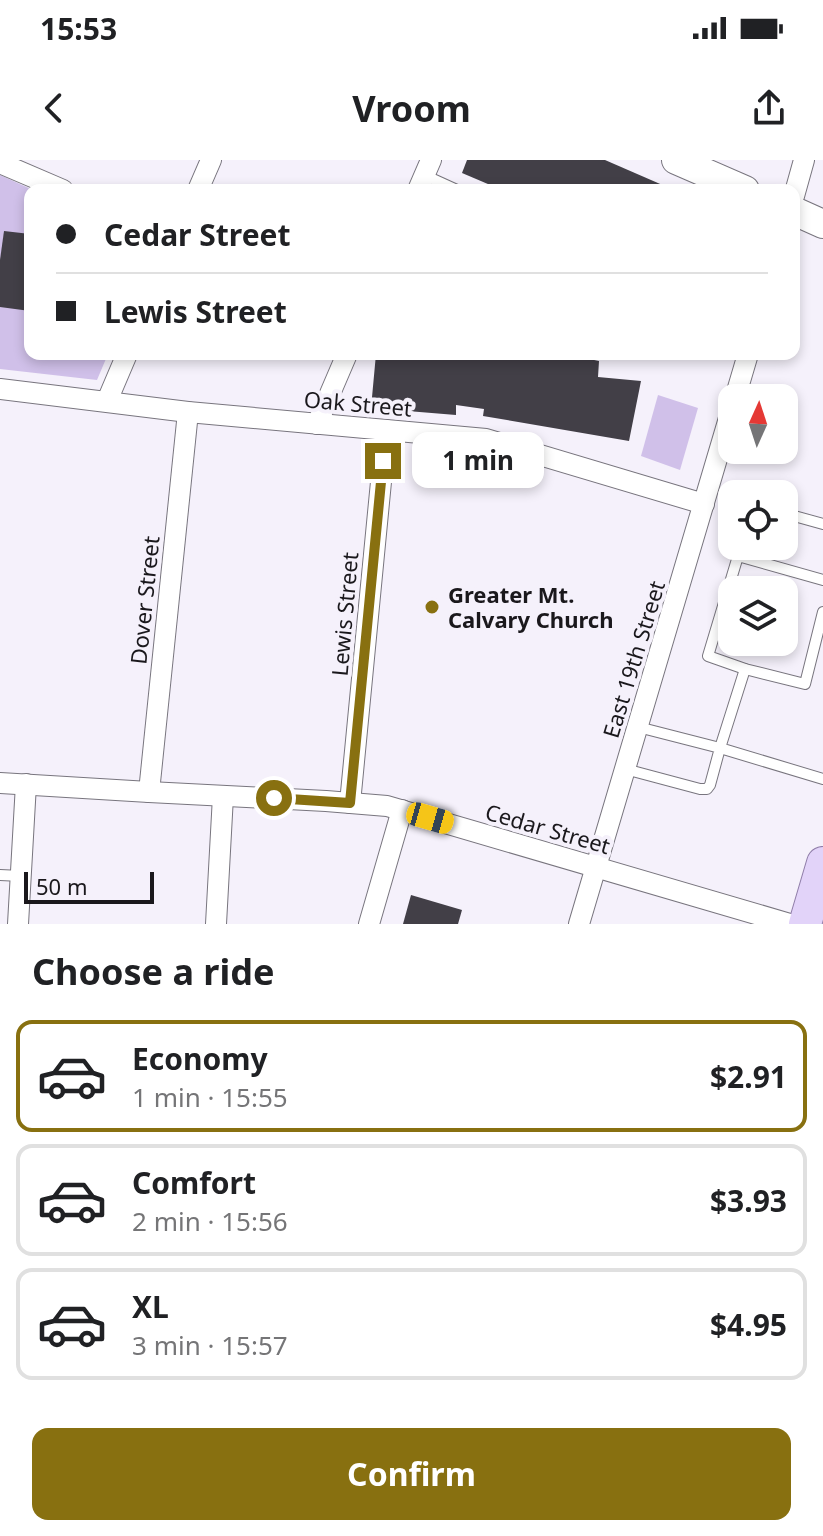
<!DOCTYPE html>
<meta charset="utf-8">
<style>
body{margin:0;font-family:"Noto Sans",sans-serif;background:#f2f2f2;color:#202124;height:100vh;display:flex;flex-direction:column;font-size:30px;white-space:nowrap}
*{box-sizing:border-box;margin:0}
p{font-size:26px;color:#757577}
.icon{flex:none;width:44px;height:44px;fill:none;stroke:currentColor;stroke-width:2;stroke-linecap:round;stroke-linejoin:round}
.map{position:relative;height:764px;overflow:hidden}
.details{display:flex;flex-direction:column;background:#fff;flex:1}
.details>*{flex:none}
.hud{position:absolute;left:24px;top:24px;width:776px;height:176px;border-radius:16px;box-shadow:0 4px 12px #0003;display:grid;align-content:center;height:176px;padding:0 32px;background:#fff}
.needle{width:52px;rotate:3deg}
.fabs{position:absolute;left:718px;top:224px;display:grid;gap:16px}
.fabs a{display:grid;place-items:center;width:80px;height:80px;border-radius:16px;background:#fff;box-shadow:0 4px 12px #0003;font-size:40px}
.scale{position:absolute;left:24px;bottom:20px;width:130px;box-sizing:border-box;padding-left:8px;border:4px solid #1a181c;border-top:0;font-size:22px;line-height:28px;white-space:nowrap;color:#1a181c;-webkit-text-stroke:6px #f5f1fb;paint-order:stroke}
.end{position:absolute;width:36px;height:36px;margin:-18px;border:10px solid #887010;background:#fff;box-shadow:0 0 0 4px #fff}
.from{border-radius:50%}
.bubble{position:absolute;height:56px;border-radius:16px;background:#fff;box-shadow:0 4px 12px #0003;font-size:26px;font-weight:700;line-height:56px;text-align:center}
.car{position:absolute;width:24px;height:48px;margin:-24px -12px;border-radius:10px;box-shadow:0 0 6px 2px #0007;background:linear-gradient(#f5c518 24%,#345 0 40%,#f5c518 0 76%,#345 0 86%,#f5c518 0)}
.hud b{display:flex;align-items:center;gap:28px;height:76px;font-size:30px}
.hud b+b{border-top:2px solid #e0e0e0}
.hud i{width:20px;height:20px;background:#202124}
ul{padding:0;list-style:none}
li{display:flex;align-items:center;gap:24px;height:112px;margin:0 16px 12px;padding:0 16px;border:4px solid #e0e0e0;border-radius:16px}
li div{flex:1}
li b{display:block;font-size:30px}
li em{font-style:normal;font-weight:700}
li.selected{border-color:#887010}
li>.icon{width:72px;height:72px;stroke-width:1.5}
h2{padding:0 32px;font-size:36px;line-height:96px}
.primary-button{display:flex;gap:16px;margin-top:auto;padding:16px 32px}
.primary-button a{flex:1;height:92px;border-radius:16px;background:#887010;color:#fff;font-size:32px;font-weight:700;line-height:92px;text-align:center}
.status{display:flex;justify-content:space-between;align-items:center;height:56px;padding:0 40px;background:#fff;direction:ltr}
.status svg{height:22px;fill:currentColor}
header{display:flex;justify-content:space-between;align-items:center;height:104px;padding:0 32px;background:#fff;font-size:36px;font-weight:700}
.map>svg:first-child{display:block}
.green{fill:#d0c0e9}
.building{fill:#423f47}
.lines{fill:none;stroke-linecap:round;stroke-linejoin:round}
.service-casing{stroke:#78757e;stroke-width:12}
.minor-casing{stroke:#78757e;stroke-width:22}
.secondary-casing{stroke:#78757e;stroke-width:30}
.primary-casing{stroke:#907ea9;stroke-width:34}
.service{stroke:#fff;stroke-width:10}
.minor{stroke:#fff;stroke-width:20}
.secondary{stroke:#fff;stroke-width:28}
.primary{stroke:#e2d3f9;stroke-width:32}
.route{stroke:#887010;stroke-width:10}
.poi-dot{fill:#887010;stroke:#f5f1fb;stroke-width:3}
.labels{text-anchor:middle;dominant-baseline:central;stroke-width:8;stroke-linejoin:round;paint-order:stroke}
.street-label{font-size:22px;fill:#1a181c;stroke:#f5f1fb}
.poi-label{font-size:22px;font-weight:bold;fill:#1a181c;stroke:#f5f1fb;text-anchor:start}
</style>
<div class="status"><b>15:53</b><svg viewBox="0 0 49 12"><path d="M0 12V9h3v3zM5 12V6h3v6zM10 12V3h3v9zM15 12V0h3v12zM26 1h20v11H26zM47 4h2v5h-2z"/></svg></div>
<header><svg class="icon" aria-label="back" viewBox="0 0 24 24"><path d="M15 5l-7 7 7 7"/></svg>Vroom<svg class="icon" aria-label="share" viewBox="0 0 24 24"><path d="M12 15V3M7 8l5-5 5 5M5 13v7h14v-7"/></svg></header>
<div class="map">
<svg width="823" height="764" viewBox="0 0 823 764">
<rect width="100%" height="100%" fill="#f5f1fb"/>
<g class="green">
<polygon points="0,15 33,30 30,30 30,194 108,194 97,220 0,209"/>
<polygon points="658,235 698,248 680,310 641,296"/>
</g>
<g class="building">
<polygon points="467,0 605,0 674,30 502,30 462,13"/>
<polygon points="4,71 30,74 30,151 0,147 0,100"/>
<polygon points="376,194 571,194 570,195 599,201 598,217 641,221 629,281 483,256 484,249 456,245 456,255 371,248"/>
<polygon points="411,735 462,750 458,764 403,764"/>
</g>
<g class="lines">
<defs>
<g id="service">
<polyline points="424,15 457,30"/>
<polyline points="787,354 823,364"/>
<polyline points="823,420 738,396 708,496 745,509 805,524 823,452"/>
<polyline points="745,509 720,588 823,619"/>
<polyline points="625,609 700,629 707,629 710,625 720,588 638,567"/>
<polyline points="0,715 21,716"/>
</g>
<g id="minor">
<polyline points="0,3 63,30"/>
<polyline points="198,30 211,0"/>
<polyline points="418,30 431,0"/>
<polyline points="794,36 804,0"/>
<polyline points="0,229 188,252 486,279 704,344"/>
<polyline points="735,238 748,194"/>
<polyline points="107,241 127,194"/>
<polyline points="317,264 347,194"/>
<polyline points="0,623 149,632 326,641 387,646 790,764"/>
<polyline points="149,632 188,252"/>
<polyline points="350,643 386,270"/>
<polyline points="18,764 26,624"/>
<polyline points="216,764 223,636"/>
<polyline points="369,764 402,650"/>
<polyline points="579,764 732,248"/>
</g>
<g id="secondary">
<polyline points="676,0 745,30"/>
<polyline points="794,51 823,64"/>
</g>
<polyline id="primary" points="805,764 823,703"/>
</defs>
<use href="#service" class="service-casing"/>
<use href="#minor" class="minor-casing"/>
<use href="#secondary" class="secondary-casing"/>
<use href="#primary" class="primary-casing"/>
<use href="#service" class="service"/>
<use href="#minor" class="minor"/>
<use href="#secondary" class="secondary"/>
<use href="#primary" class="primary"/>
</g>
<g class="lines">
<polyline class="route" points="274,638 350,643 383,301"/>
</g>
<circle class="poi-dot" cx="432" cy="447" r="8"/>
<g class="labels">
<g class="street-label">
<text transform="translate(358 243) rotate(5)">Oak Street</text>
<text transform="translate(144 440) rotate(-84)">Dover Street</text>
<text transform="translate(344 454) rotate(-85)">Lewis Street</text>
<text transform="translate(633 499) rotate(-73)">East 19th Street</text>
<text transform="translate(548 668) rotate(16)">Cedar Street</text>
</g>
<g class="poi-label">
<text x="448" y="434">Greater Mt.<tspan x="448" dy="25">Calvary Church</tspan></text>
</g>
</g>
</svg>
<div class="fabs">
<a><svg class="needle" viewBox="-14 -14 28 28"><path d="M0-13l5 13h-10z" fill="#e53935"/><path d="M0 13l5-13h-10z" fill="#757577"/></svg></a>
<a><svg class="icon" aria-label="locate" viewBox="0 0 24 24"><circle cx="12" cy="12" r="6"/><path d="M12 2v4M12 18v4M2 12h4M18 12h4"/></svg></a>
<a><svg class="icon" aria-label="layers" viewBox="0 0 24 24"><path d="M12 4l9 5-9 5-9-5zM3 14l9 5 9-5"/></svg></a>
</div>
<div class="scale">50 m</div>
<i class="end from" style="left:274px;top:638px"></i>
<i class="end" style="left:383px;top:301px"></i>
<div class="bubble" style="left:412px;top:272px;width:132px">1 min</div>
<i class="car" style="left:430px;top:658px;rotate:106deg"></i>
<div class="hud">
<b><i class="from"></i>Cedar Street</b>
<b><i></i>Lewis Street</b>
</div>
</div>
<section class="details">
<h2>Choose a ride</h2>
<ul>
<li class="selected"><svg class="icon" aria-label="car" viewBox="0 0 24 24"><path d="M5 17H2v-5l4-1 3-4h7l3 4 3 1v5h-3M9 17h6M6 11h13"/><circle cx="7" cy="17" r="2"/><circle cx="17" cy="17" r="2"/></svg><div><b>Economy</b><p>1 min · 15:55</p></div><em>$2.91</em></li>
<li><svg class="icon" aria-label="car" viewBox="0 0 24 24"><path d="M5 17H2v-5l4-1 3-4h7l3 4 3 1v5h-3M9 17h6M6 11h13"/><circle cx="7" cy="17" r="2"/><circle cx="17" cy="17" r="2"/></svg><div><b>Comfort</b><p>2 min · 15:56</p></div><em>$3.93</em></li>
<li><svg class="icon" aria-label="car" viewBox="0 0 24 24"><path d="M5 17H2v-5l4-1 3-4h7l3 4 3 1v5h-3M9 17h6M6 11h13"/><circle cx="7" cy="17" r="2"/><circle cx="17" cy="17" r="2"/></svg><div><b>XL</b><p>3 min · 15:57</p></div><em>$4.95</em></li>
</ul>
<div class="primary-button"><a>Confirm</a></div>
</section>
